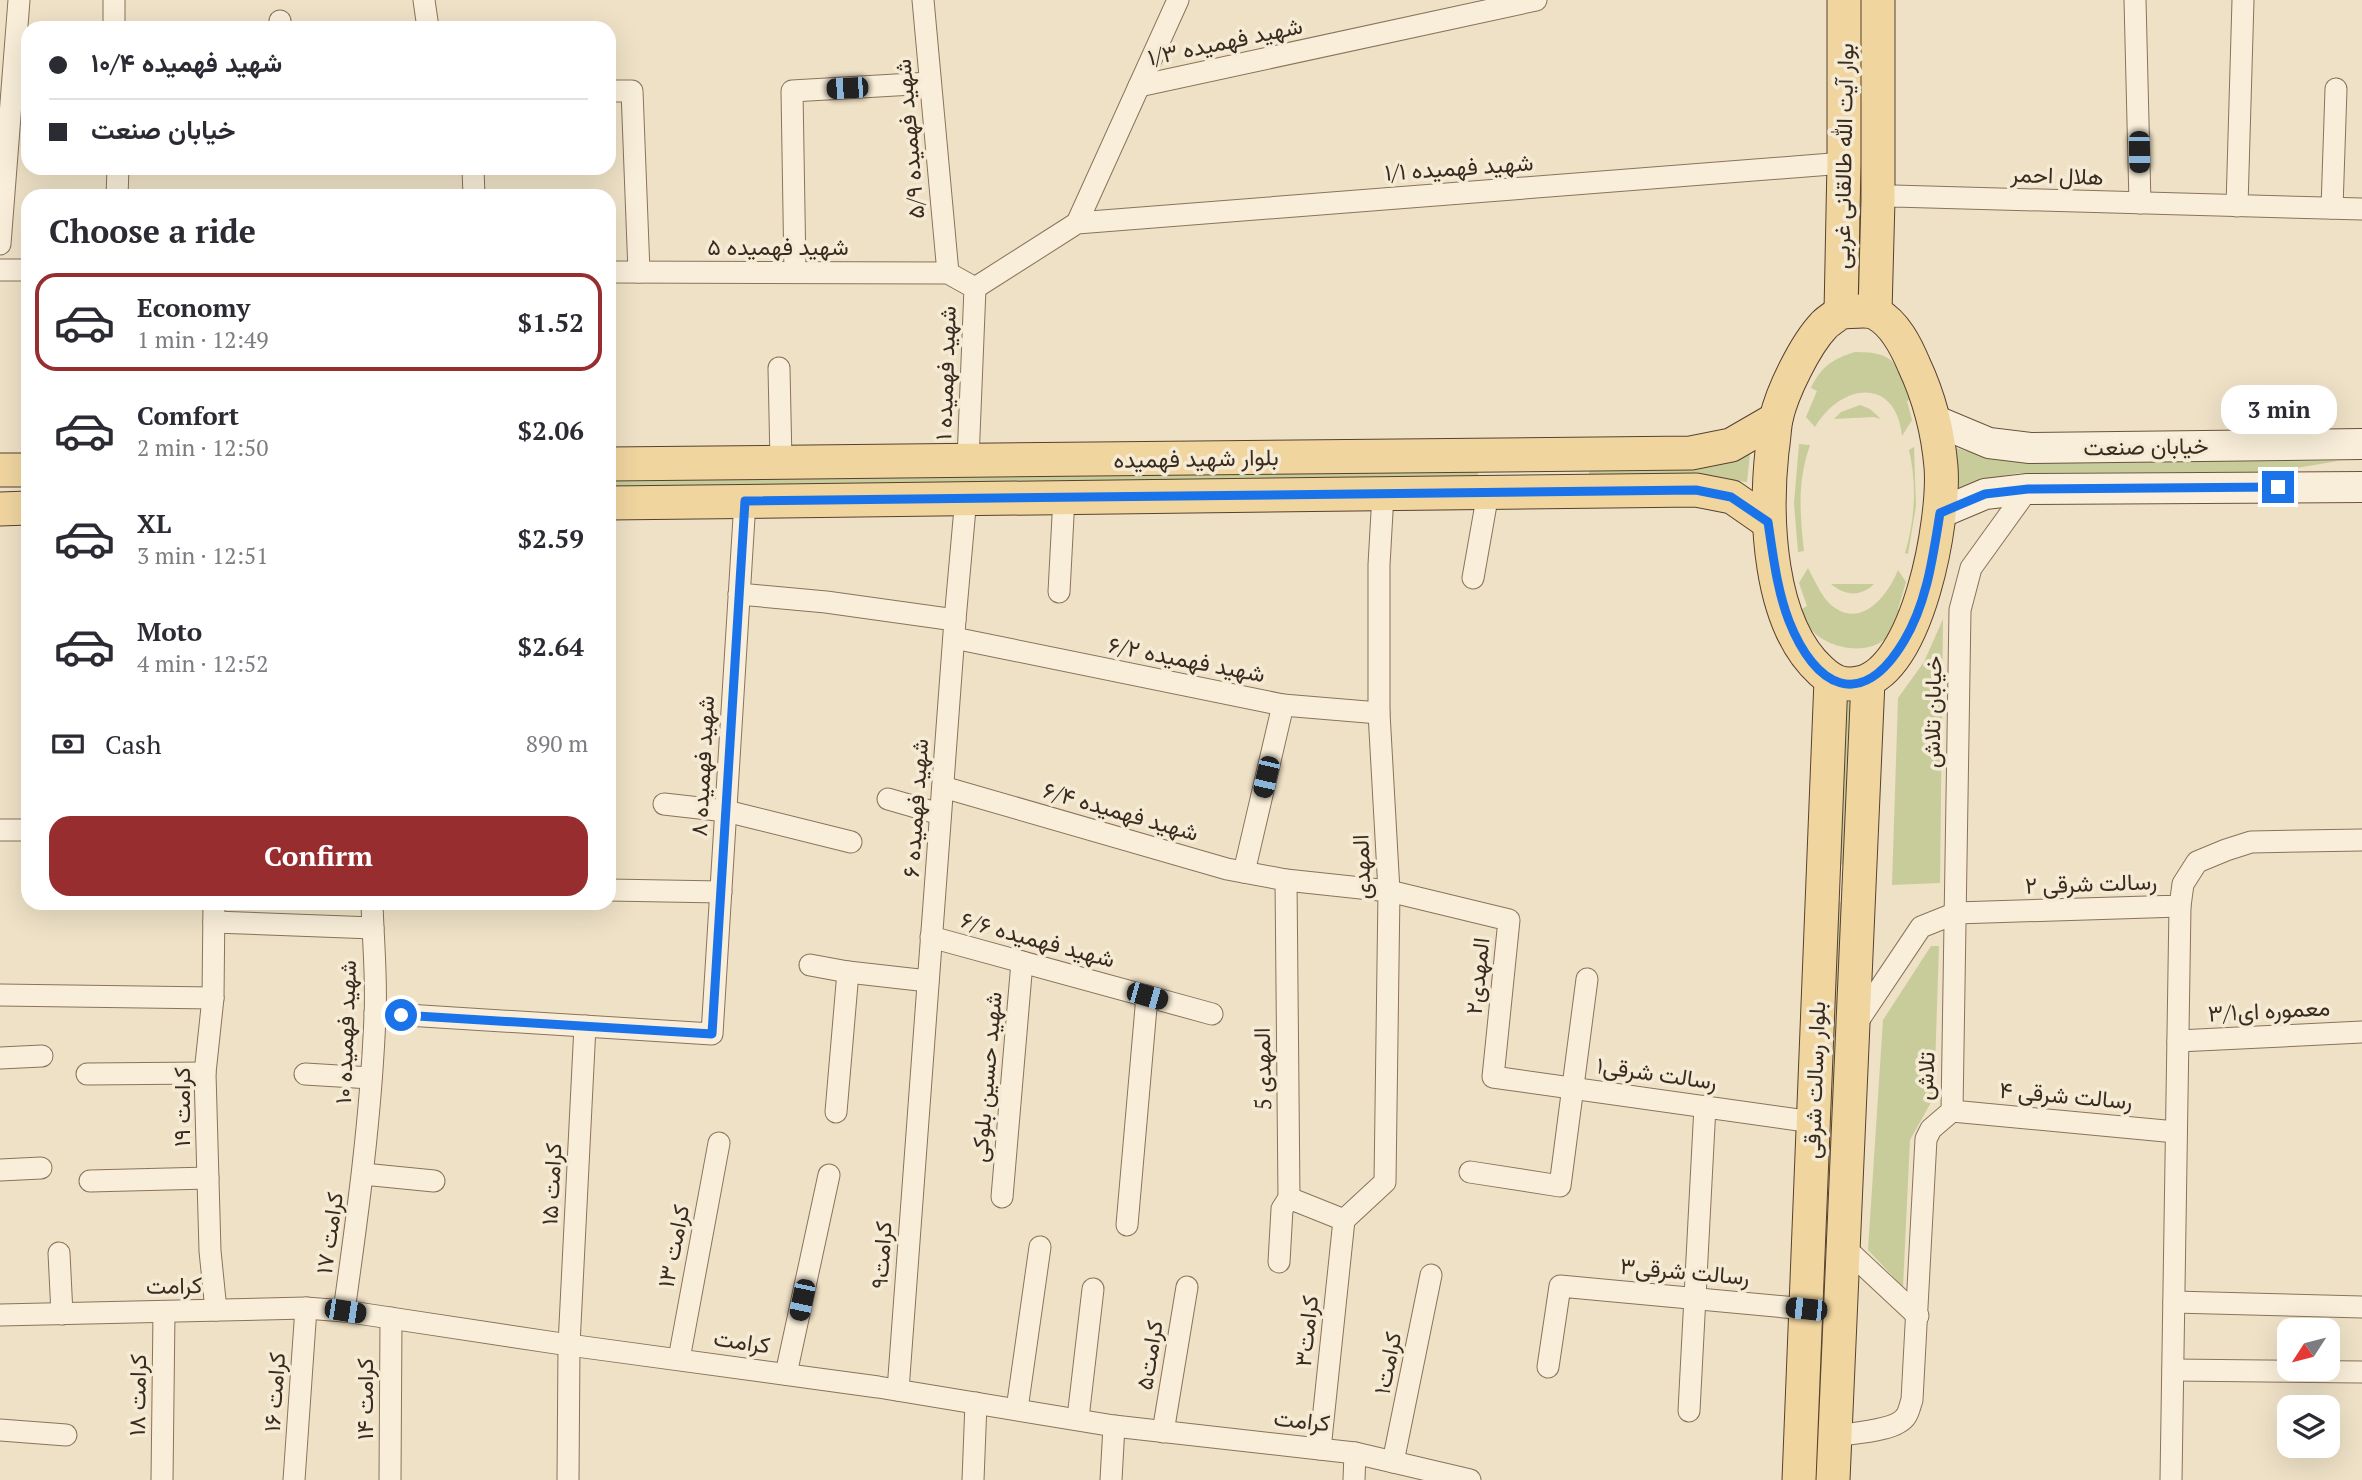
<!DOCTYPE html>
<meta charset="utf-8">
<style>
body{margin:0;font-family:"PT Serif",Vazirmatn,serif;background:#f7f7f7;color:#2b2b33;height:100vh;display:flex;flex-direction:column;font-size:26px;white-space:nowrap}
*{box-sizing:border-box;margin:0}
p{font-size:23px;color:#7c7c81}
.icon{flex:none;width:38px;height:38px;fill:none;stroke:currentColor;stroke-width:2;stroke-linecap:round;stroke-linejoin:round}
.map{position:relative;flex:1;overflow:hidden}
.panel{position:absolute;left:21px;top:189px;width:595px;height:721px;display:flex;flex-direction:column;background:#fff;border-radius:21px;box-shadow:0 7px 28px #0002}
.panel>*{flex:none}
.banner{position:absolute;left:21px;top:21px;width:595px;height:154px;border-radius:21px;box-shadow:0 7px 28px #0002;display:grid;align-content:center;height:154px;padding:0 28px;background:#fff}
.needle{width:46px;rotate:234deg}
.tools{position:absolute;left:2277px;top:1318px;display:grid;gap:14px}
.tools a{display:grid;place-items:center;width:63px;height:63px;border-radius:14px;background:#fff;box-shadow:0 7px 28px #0002;font-size:35px}
.end{position:absolute;width:32px;height:32px;margin:-16px;border:9px solid #1a73e8;background:#fff;box-shadow:0 0 0 4px #fff}
.from{border-radius:50%}
.bubble{position:absolute;height:49px;border-radius:21px;background:#fff;box-shadow:0 7px 28px #0002;font-size:23px;font-weight:800;line-height:49px;text-align:center}
.car{position:absolute;width:21px;height:42px;margin:-21px -10px;border-radius:9px;box-shadow:0 0 5px 2px #0007;background:linear-gradient(#222 24%,#8ab4d8 0 40%,#222 0 76%,#8ab4d8 0 86%,#222 0)}
.banner b{display:flex;align-items:center;gap:24px;height:66px;font-size:26px}
.banner b+b{border-top:2px solid #e1e1e2}
.banner i{width:18px;height:18px;background:#2b2b33}
ul{padding:0;list-style:none}
li{display:flex;align-items:center;gap:21px;height:98px;margin:0 14px 10px;padding:0 14px;border:4px solid transparent;border-radius:21px}
li div{flex:1}
li b{display:block;font-size:26px}
li em{font-style:normal;font-weight:800}
li.active{border-color:#972d2f}
li>.icon{width:63px;height:63px;stroke-width:1.5}
h2{padding:0 28px;font-size:32px;line-height:84px}
.pay{display:flex;align-items:center;gap:18px;height:77px;padding:0 28px;font-size:26px}
.pay p{margin-inline-start:auto}
.cta{display:flex;gap:14px;margin-top:auto;padding:14px 28px}
.cta a{flex:1;height:80px;border-radius:21px;background:#972d2f;color:#fff;font-size:28px;font-weight:800;line-height:80px;text-align:center}
.map>svg:first-child{display:block}
.green{fill:#c7cc9a}
.lines{fill:none;stroke-linecap:round;stroke-linejoin:round}
.street-casing{stroke:#89735c;stroke-width:23}
.secondary-casing{stroke:#6b543f;stroke-width:32}
.primary-casing{stroke:#574130;stroke-width:35}
.street{stroke:#f8eed9;stroke-width:21}
.secondary{stroke:#f8eed9;stroke-width:30}
.primary{stroke:#f0d59f;stroke-width:33}
.route{stroke:#1a73e8;stroke-width:9}
.labels{text-anchor:middle;dominant-baseline:central;stroke-width:7;stroke-linejoin:round;paint-order:stroke}
.street-label{font-size:23px;fill:#392b1f;stroke:#f5ebd5}
</style>
<div class="map">
<svg width="2362" height="1480" viewBox="0 0 2362 1480">
<rect width="100%" height="100%" fill="#eee1c6"/>
<g class="green">
<path d="M1855,352C1897,352 1896,364 1912,399L1907,401L1912,420L1902,436C1896,376 1841,383 1815,427L1806,417L1817,391L1811,388C1821,367 1832,359 1855,352Z"/>
<polygon points="1860,405 1870,409 1881,419 1874,417 1834,419 1841,412"/>
<path d="M1799,444L1810,445C1797,482 1800,514 1804,551L1798,552L1794,503Z"/>
<path d="M1914,447L1916,506L1908,554L1905,553C1915,520 1917,484 1909,450Z"/>
<polygon points="1956,448 1987,457 2021,462 2338,461 2272,472 2019,473 1984,479 1959,490"/>
<polygon points="1750,454 1747,482 1704,477 1589,481 1589,468 1711,467"/>
<polygon points="1478,471 1478,476 609,488 609,477"/>
<path d="M1808,568C1814,579 1820,593 1828,602C1858,632 1887,598 1898,570L1906,582L1898,609L1902,611C1897,623 1893,635 1881,642C1861,655 1825,647 1811,629C1806,623 1804,616 1802,609L1807,606L1799,583Z"/>
<path d="M1831,584H1874C1861,597 1845,596 1831,584Z"/>
<polygon points="1943,619 1940,883 1892,885 1898,698 1924,662"/>
<polygon points="1847,702 1854,702 1846,865 1838,864"/>
<polygon points="1837,902 1846,903 1823,1449 1812,1449"/>
<polygon points="1931,946 1939,946 1934,1097 1910,1140 1903,1287 1868,1250 1883,1020"/>
</g>
<g class="lines">
<defs>
<g id="street">
<polyline points="424,0 428,28"/>
<polyline points="923,0 948,273"/>
<polyline points="2135,0 2140,203"/>
<polyline points="280,21 280,28"/>
<polyline points="114,28 114,0"/>
<polyline points="1139,86 1536,0"/>
<polyline points="609,91 632,91 639,272"/>
<polyline points="473,168 474,196"/>
<polyline points="117,196 118,168"/>
<polyline points="1878,200 1894,196 2362,209"/>
<polyline points="2237,206 2243,0"/>
<polyline points="2332,208 2336,89"/>
<polyline points="1077,223 1178,0"/>
<polyline points="0,244 19,0"/>
<polyline points="0,270 28,270"/>
<polyline points="609,272 948,273 975,288 968,460"/>
<polyline points="795,272 792,91 930,83"/>
<polyline points="975,288 1077,223 1844,163"/>
<polyline points="779,368 781,462"/>
<polyline points="1473,578 1488,493"/>
<polyline points="1059,592 1064,497"/>
<polyline points="739,594 826,602 955,620"/>
<polyline points="954,638 1283,705 1244,872"/>
<polyline points="1283,705 1379,713"/>
<polyline points="943,787 1227,869 1286,880 1389,891 1509,920 1493,1077 1813,1122"/>
<polyline points="888,799 940,814"/>
<polyline points="664,804 726,811 851,842"/>
<polyline points="0,830 28,830"/>
<polyline points="1286,880 1289,1198 1344,1220"/>
<polyline points="609,890 721,892"/>
<polyline points="214,903 213,998 205,1073 210,1251 216,1310"/>
<polyline points="214,922 373,928"/>
<polyline points="931,937 1212,1014"/>
<polyline points="810,965 848,972 928,981"/>
<polyline points="0,995 213,998"/>
<polyline points="375,1013 712,1034 745,501"/>
<polyline points="1856,1024 1921,927 1956,913 2180,906 2183,884 2197,862 2226,850 2251,842 2362,840"/>
<polyline points="2178,1041 2362,1032"/>
<polyline points="0,1058 42,1056"/>
<polyline points="87,1074 205,1073"/>
<polyline points="305,1074 371,1078"/>
<polyline points="1952,1111 2176,1132"/>
<polyline points="836,1112 848,972"/>
<polyline points="0,1170 41,1168"/>
<polyline points="1470,1172 1560,1186 1587,979"/>
<polyline points="363,1174 434,1181"/>
<polyline points="90,1181 208,1178"/>
<polyline points="1002,1197 1022,962"/>
<polyline points="1344,1220 1385,1182 1389,891 1379,713 1379,565 1383,494"/>
<polyline points="1127,1225 1147,996"/>
<polyline points="1844,1247 1918,1316"/>
<polyline points="59,1253 62,1314"/>
<polyline points="1279,1262 1282,1209 1289,1198"/>
<polyline points="2174,1302 2362,1307"/>
<path d="M344,1311C358,1212 371,1116 375,1016C377,979 373,940 372,903"/>
<polyline points="0,1315 306,1308 344,1311 569,1345 878,1387 1114,1426 1355,1453 1470,1480"/>
<polyline points="679,1359 719,1143"/>
<polyline points="1548,1367 1560,1286 1806,1309"/>
<polyline points="2173,1370 2362,1372"/>
<polyline points="786,1374 829,1175"/>
<polyline points="898,1390 955,620 966,497"/>
<polyline points="1017,1409 1040,1247"/>
<polyline points="1689,1411 1705,1106"/>
<polyline points="1078,1418 1093,1289"/>
<polyline points="0,1430 66,1435"/>
<polyline points="1163,1432 1187,1287"/>
<path d="M1836,1436C1853,1433 1897,1431 1906,1416C1909,1412 1910,1405 1912,1400L1926,1139L1931,1129L1952,1111L1960,610L1971,568L2028,489"/>
<polyline points="1320,1449 1344,1220"/>
<polyline points="1393,1462 1431,1275"/>
<polyline points="162,1480 164,1312"/>
<polyline points="294,1480 306,1308"/>
<polyline points="390,1480 391,1318"/>
<polyline points="568,1480 569,1345 585,1026"/>
<polyline points="973,1480 976,1403"/>
<polyline points="1111,1480 1114,1426"/>
<polyline points="1354,1480 1355,1453"/>
<polyline points="2171,1480 2180,906"/>
</g>
<g id="secondary">
<polyline points="1934,420 1989,443 2030,448 2362,444"/>
<polyline points="1940,513 1985,494 2028,489 2362,487"/>
</g>
<g id="primary">
<path d="M1841,312C1851,312 1869,309 1877,314C1895,324 1906,346 1914,365C1929,397 1938,431 1941,467C1945,518 1919,671 1859,683C1843,686 1833,682 1821,671C1768,623 1765,517 1772,451C1774,440 1774,429 1776,419C1782,392 1805,345 1824,325C1829,320 1836,316 1841,312Z"/>
<polyline points="1841,312 1844,163 1844,0"/>
<polyline points="1875,312 1878,200 1878,0"/>
<polyline points="609,464 1691,453 1731,445 1776,419"/>
<polyline points="0,470 28,470"/>
<polyline points="609,503 1696,490 1732,497 1768,522"/>
<polyline points="0,509 28,508"/>
<polyline points="1799,1480 1831,680"/>
<polyline points="1833,1480 1868,681"/>
</g>
</defs>
<use href="#street" class="street-casing"/>
<use href="#secondary" class="secondary-casing"/>
<use href="#primary" class="primary-casing"/>
<use href="#street" class="street"/>
<use href="#secondary" class="secondary"/>
<use href="#primary" class="primary"/>
</g>
<g class="lines">
<path class="route" d="M401,1015L712,1034L745,501L1696,490L1731,497L1768,522C1773,555 1777,590 1789,621C1815,687 1861,713 1904,641C1927,603 1933,556 1940,513L1985,494L2028,489L2278,487"/>
</g>
<g class="labels">
<g class="street-label">
<text transform="translate(1225 41) rotate(-12)">شهید فهمیده ۱/۳</text>
<text transform="translate(909 139) rotate(-95)">شهید فهمیده ۵/۹</text>
<text transform="translate(1843 156) rotate(-89)">بوار آیت الله طالقانی غربی</text>
<text transform="translate(1459 167) rotate(-4)">شهید فهمیده ۱/۱</text>
<text transform="translate(2057 175) rotate(2)">هلال احمر</text>
<text x="778" y="246">شهید فهمیده ۵</text>
<text transform="translate(945 373) rotate(-88)">شهید فهمیده ۱</text>
<text transform="translate(2146 446) rotate(-1)">خیابان صنعت</text>
<text transform="translate(1196 458) rotate(-1)">بلوار شهید فهمیده</text>
<text transform="translate(1187 659) rotate(11)">شهید فهمیده ۶/۲</text>
<text transform="translate(1932 712) rotate(-89)">خیابان تلاش</text>
<text transform="translate(702 766) rotate(-87)">شهید فهمیده ۸</text>
<text transform="translate(915 808) rotate(-86)">شهید فهمیده ۶</text>
<text transform="translate(1121 811) rotate(16)">شهید فهمیده ۶/۴</text>
<text transform="translate(1361 867) rotate(-92)">المهدی</text>
<text transform="translate(2091 883) rotate(-2)">رسالت شرقی ۲</text>
<text transform="translate(1038 939) rotate(15)">شهید فهمیده ۶/۶</text>
<text transform="translate(1477 976) rotate(-84)">المهدی۲</text>
<text transform="translate(2269 1010) rotate(-3)">معموره ای۳/۱</text>
<text transform="translate(345 1032) rotate(-88)">شهید فهمیده ۱۰</text>
<text transform="translate(1262 1069) rotate(-91)">المهدی 5</text>
<text transform="translate(1657 1073) rotate(8)">رسالت شرقی۱</text>
<text transform="translate(1925 1076) rotate(-87)">تلاش</text>
<text transform="translate(986 1077) rotate(-85)">شهید حسین بلوکی</text>
<text transform="translate(1814 1080) rotate(-88)">بلوار رسالت شرقی</text>
<text transform="translate(2066 1095) rotate(5)">رسالت شرقی ۴</text>
<text transform="translate(181 1107) rotate(-90)">کرامت ۱۹</text>
<text transform="translate(551 1184) rotate(-87)">کرامت ۱۵</text>
<text transform="translate(329 1233) rotate(-82)">کرامت ۱۷</text>
<text transform="translate(673 1246) rotate(-79)">کرامت ۱۳</text>
<text transform="translate(881 1255) rotate(-86)">کرامت۹</text>
<text transform="translate(1685 1271) rotate(5)">رسالت شرقی۳</text>
<text transform="translate(174 1285) rotate(-1)">کرامت</text>
<text transform="translate(1306 1331) rotate(-84)">کرامت۳</text>
<text transform="translate(742 1341) rotate(8)">کرامت</text>
<text transform="translate(1149 1355) rotate(-81)">کرامت۵</text>
<text transform="translate(1387 1363) rotate(-79)">کرامت۱</text>
<text transform="translate(274 1392) rotate(-86)">کرامت ۱۶</text>
<text transform="translate(137 1395) rotate(-89)">کرامت ۱۸</text>
<text transform="translate(364 1399) rotate(-90)">کرامت ۱۴</text>
<text transform="translate(1302 1420) rotate(6)">کرامت</text>
</g>
</g>
</svg>
<div class="tools">
<a><svg class="needle" viewBox="-14 -14 28 28"><path d="M0-13l5 13h-10z" fill="#e53935"/><path d="M0 13l5-13h-10z" fill="#7c7c81"/></svg></a>
<a><svg class="icon" aria-label="layers" viewBox="0 0 24 24"><path d="M12 4l9 5-9 5-9-5zM3 14l9 5 9-5"/></svg></a>
</div>
<i class="end from" style="left:401px;top:1015px"></i>
<i class="end" style="left:2278px;top:487px"></i>
<div class="bubble" style="left:2221px;top:385px;width:116px">3 min</div>
<i class="car" style="left:847px;top:88px;rotate:267deg"></i>
<i class="car" style="left:2139px;top:152px;rotate:179deg"></i>
<i class="car" style="left:1266px;top:777px;rotate:193deg"></i>
<i class="car" style="left:1147px;top:996px;rotate:106deg"></i>
<i class="car" style="left:802px;top:1300px;rotate:192deg"></i>
<i class="car" style="left:1806px;top:1309px;rotate:276deg"></i>
<i class="car" style="left:345px;top:1311px;rotate:99deg"></i>
<div class="banner">
<b><i class="from"></i>شهید فهمیده ۱۰/۴</b>
<b><i></i>خیابان صنعت</b>
</div>
<section class="panel">
<h2>Choose a ride</h2>
<ul>
<li class="active"><svg class="icon" aria-label="car" viewBox="0 0 24 24"><path d="M5 17H2v-5l4-1 3-4h7l3 4 3 1v5h-3M9 17h6M6 11h13"/><circle cx="7" cy="17" r="2"/><circle cx="17" cy="17" r="2"/></svg><div><b>Economy</b><p>1 min · 12:49</p></div><em>$1.52</em></li>
<li><svg class="icon" aria-label="car" viewBox="0 0 24 24"><path d="M5 17H2v-5l4-1 3-4h7l3 4 3 1v5h-3M9 17h6M6 11h13"/><circle cx="7" cy="17" r="2"/><circle cx="17" cy="17" r="2"/></svg><div><b>Comfort</b><p>2 min · 12:50</p></div><em>$2.06</em></li>
<li><svg class="icon" aria-label="car" viewBox="0 0 24 24"><path d="M5 17H2v-5l4-1 3-4h7l3 4 3 1v5h-3M9 17h6M6 11h13"/><circle cx="7" cy="17" r="2"/><circle cx="17" cy="17" r="2"/></svg><div><b>XL</b><p>3 min · 12:51</p></div><em>$2.59</em></li>
<li><svg class="icon" aria-label="car" viewBox="0 0 24 24"><path d="M5 17H2v-5l4-1 3-4h7l3 4 3 1v5h-3M9 17h6M6 11h13"/><circle cx="7" cy="17" r="2"/><circle cx="17" cy="17" r="2"/></svg><div><b>Moto</b><p>4 min · 12:52</p></div><em>$2.64</em></li>
</ul>
<div class="pay"><svg class="icon" aria-label="cash" viewBox="0 0 24 24"><path d="M3 7h18v10H3z"/><circle cx="12" cy="12" r="2"/></svg>Cash<p>890 m</p></div>
<div class="cta"><a>Confirm</a></div>
</section>
</div>
